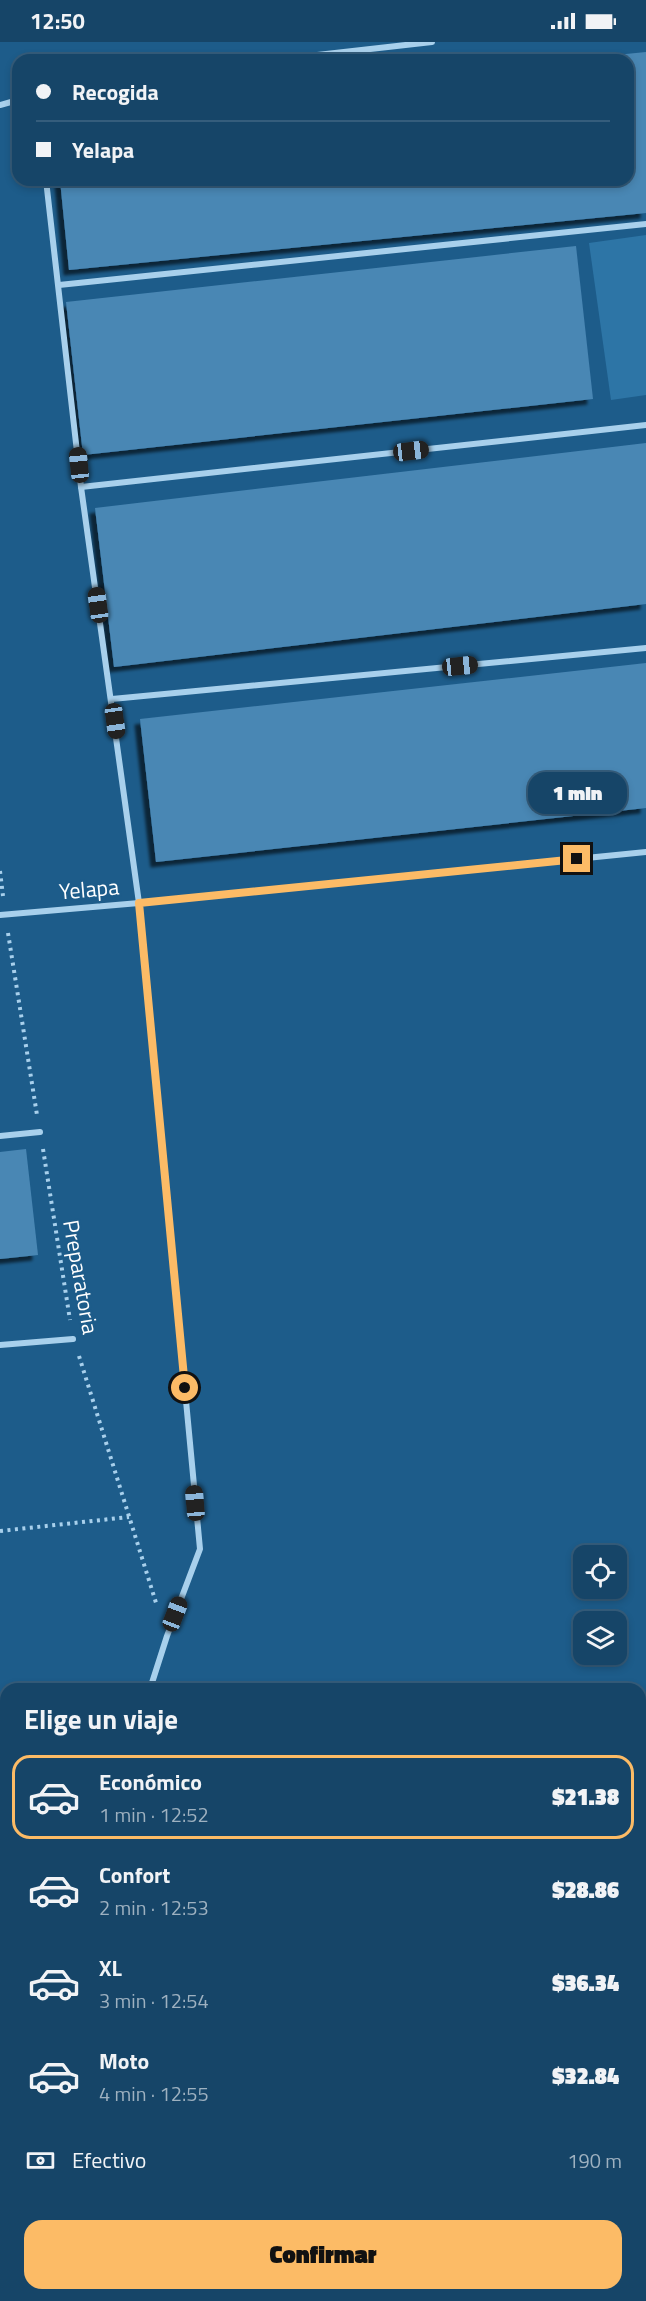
<!DOCTYPE html>
<html lang="es">
<meta charset="utf-8">
<style>
body{margin:0;font-family:"Titillium Web",sans-serif;background:#234f71;color:#f1f3f6;height:100vh;display:flex;flex-direction:column;font-size:22px;white-space:nowrap}
*{box-sizing:border-box;margin:0}
p{font-size:20px;color:#9eb1c0}
.icon{flex:none;width:33px;height:33px;fill:none;stroke:currentColor;stroke-width:2;stroke-linecap:round;stroke-linejoin:round}
.map{position:relative;flex:1;overflow:hidden}
.sheet{position:absolute;left:0px;top:1641px;width:646px;height:618px;display:flex;flex-direction:column;background:#164568;border-radius:18px 18px 0 0;box-shadow:0 3px 9px #0003,0 0 0 2px #355d7c}
.sheet>*{flex:none}
.banner{position:absolute;left:12px;top:12px;width:622px;height:132px;border-radius:18px;box-shadow:0 3px 9px #0003,0 0 0 2px #355d7c;display:grid;align-content:center;height:132px;padding:0 24px;background:#164568}
.buttons{position:absolute;left:573px;top:1503px;display:grid;gap:12px}
.buttons a{display:grid;place-items:center;width:54px;height:54px;border-radius:12px;background:#164568;box-shadow:0 3px 9px #0003,0 0 0 2px #355d7c;font-size:30px}
.end{position:absolute;width:27px;height:27px;margin:-14px;border:8px solid #fcbb66;background:#111;box-shadow:0 0 0 3px #111}
.from{border-radius:50%}
.bubble{position:absolute;height:42px;border-radius:18px;background:#164568;box-shadow:0 3px 9px #0003,0 0 0 2px #355d7c;font-size:20px;font-weight:800;line-height:42px;text-align:center}
.car{position:absolute;width:18px;height:36px;margin:-18px -9px;border-radius:8px;box-shadow:0 0 4px 2px #0007;background:linear-gradient(#222 24%,#8ab4d8 0 40%,#222 0 76%,#8ab4d8 0 86%,#222 0)}
.banner b{display:flex;align-items:center;gap:21px;height:57px;font-size:22px}
.banner b+b{border-top:2px solid #355d7c}
.banner i{width:15px;height:15px;background:#f1f3f6}
ul{padding:0;list-style:none}
li{display:flex;align-items:center;gap:18px;height:84px;margin:0 12px 9px;padding:0 12px;border:3px solid transparent;border-radius:18px}
li div{flex:1}
li b{display:block;font-size:22px}
li em{font-style:normal;font-weight:800}
li.selected{border-color:#fcbb66}
li>.icon{width:54px;height:54px;stroke-width:1.5}
h2{padding:0 24px;font-size:27px;line-height:72px}
.pay{display:flex;align-items:center;gap:15px;height:66px;padding:0 24px;font-size:22px}
.pay p{margin-inline-start:auto}
.button{display:flex;gap:12px;margin-top:auto;padding:12px 24px}
.button a{flex:1;height:69px;border-radius:18px;background:#fcbb66;color:#111;font-size:24px;font-weight:800;line-height:69px;text-align:center}
.status{display:flex;justify-content:space-between;align-items:center;height:42px;padding:0 30px;background:#164568;direction:ltr}
.status svg{height:16px;fill:currentColor}
.map>svg:first-child{display:block}
.green{fill:#2d75a6}
.building{fill:#4a87b4;filter:url(#shadow)}
.lines{fill:none;stroke-linecap:round;stroke-linejoin:round}
.path{stroke:#a8d0ec;stroke-width:4;stroke-dasharray:3 4.5;stroke-linecap:butt}
.minor{stroke:#a8d0ec;stroke-width:6}
.route{stroke:#fcbb66;stroke-width:8}
.labels{text-anchor:middle;dominant-baseline:central;stroke-width:4.5;stroke-linejoin:round;paint-order:stroke}
.street-label{font-size:22px;fill:#fff;stroke:#1d5c8a}
</style>
<div class="status"><b>12:50</b><svg viewBox="0 0 49 12"><path d="M0 12V9h3v3zM5 12V6h3v6zM10 12V3h3v9zM15 12V0h3v12zM26 1h20v11H26zM47 4h2v5h-2z"/></svg></div>
<div class="map">
<svg width="646" height="2259" viewBox="0 0 646 2259">
<defs>
<filter id="shadow"><feDropShadow dx="-5.5" dy="5.5" stdDeviation="1.5" flood-color="#0009"/></filter>
</defs>
<rect width="100%" height="100%" fill="#1d5c8a"/>
<polygon class="green" points="646,193 646,353 611,358 589,201"/>
<g class="building">
<polygon points="646,10 646,171 69,228 60,138 628,138 628,18 586,16"/>
<polygon points="576,204 593,357 83,413 66,260"/>
<polygon points="646,401 646,562 114,625 95,466"/>
<polygon points="646,621 646,766 156,820 140,677"/>
<polygon points="26,1107 38,1213 0,1217 0,1110"/>
<polygon points="188,2253 293,2253 293,2254 259,2259 189,2259"/>
</g>
<g class="lines">
<g class="path">
<polyline points="0,829 3,854"/>
<polyline points="8,891 37,1073"/>
<polyline points="43,1107 70,1278"/>
<polyline points="79,1314 157,1564"/>
<polyline points="0,1489 129,1475"/>
</g>
<g class="minor">
<polyline points="273,18 432,0"/>
<polyline points="0,63 18,58"/>
<polyline points="46,138 81,445 139,861 200,1507 167,1594 150,1647"/>
<polyline points="59,243 646,182"/>
<polyline points="81,445 646,383"/>
<polyline points="112,657 646,606"/>
<polyline points="0,873 139,861 646,810"/>
<polyline points="0,1094 40,1090"/>
<polyline points="0,1303 73,1297"/>
<polyline points="0,1717 6,1719"/>
<polyline points="0,1915 6,1911"/>
<polyline points="640,2031 645,2031"/>
<polyline points="0,2098 6,2098"/>
<polyline points="640,2251 646,2250"/>
<polyline points="351,2253 351,2259"/>
<polyline points="490,2258 595,2253"/>
</g>
</g>
<g class="lines">
<polyline class="route" points="185,1346 139,861 577,817"/>
</g>
<g class="labels">
<g class="street-label">
<text transform="translate(89 847) rotate(-5)">Yelapa</text>
<text transform="translate(81 1235) rotate(80)">Preparatoria</text>
</g>
</g>
</svg>
<div class="buttons">
<a><svg class="icon" aria-label="locate" viewBox="0 0 24 24"><circle cx="12" cy="12" r="6"/><path d="M12 2v4M12 18v4M2 12h4M18 12h4"/></svg></a>
<a><svg class="icon" aria-label="layers" viewBox="0 0 24 24"><path d="M12 4l9 5-9 5-9-5zM3 14l9 5 9-5"/></svg></a>
</div>
<i class="end from" style="left:185px;top:1346px"></i>
<i class="end" style="left:577px;top:817px"></i>
<div class="bubble" style="left:528px;top:730px;width:99px">1 min</div>
<i class="car" style="left:411px;top:409px;rotate:83deg"></i>
<i class="car" style="left:79px;top:423px;rotate:354deg"></i>
<i class="car" style="left:98px;top:563px;rotate:352deg"></i>
<i class="car" style="left:460px;top:624px;rotate:84deg"></i>
<i class="car" style="left:115px;top:679px;rotate:172deg"></i>
<i class="car" style="left:195px;top:1461px;rotate:355deg"></i>
<i class="car" style="left:175px;top:1572px;rotate:21deg"></i>
<div class="banner">
<b><i class="from"></i>Recogida</b>
<b><i></i>Yelapa</b>
</div>
<section class="sheet">
<h2>Elige un viaje</h2>
<ul>
<li class="selected"><svg class="icon" aria-label="car" viewBox="0 0 24 24"><path d="M5 17H2v-5l4-1 3-4h7l3 4 3 1v5h-3M9 17h6M6 11h13"/><circle cx="7" cy="17" r="2"/><circle cx="17" cy="17" r="2"/></svg><div><b>Económico</b><p>1 min · 12:52</p></div><em>$21.38</em></li>
<li><svg class="icon" aria-label="car" viewBox="0 0 24 24"><path d="M5 17H2v-5l4-1 3-4h7l3 4 3 1v5h-3M9 17h6M6 11h13"/><circle cx="7" cy="17" r="2"/><circle cx="17" cy="17" r="2"/></svg><div><b>Confort</b><p>2 min · 12:53</p></div><em>$28.86</em></li>
<li><svg class="icon" aria-label="car" viewBox="0 0 24 24"><path d="M5 17H2v-5l4-1 3-4h7l3 4 3 1v5h-3M9 17h6M6 11h13"/><circle cx="7" cy="17" r="2"/><circle cx="17" cy="17" r="2"/></svg><div><b>XL</b><p>3 min · 12:54</p></div><em>$36.34</em></li>
<li><svg class="icon" aria-label="car" viewBox="0 0 24 24"><path d="M5 17H2v-5l4-1 3-4h7l3 4 3 1v5h-3M9 17h6M6 11h13"/><circle cx="7" cy="17" r="2"/><circle cx="17" cy="17" r="2"/></svg><div><b>Moto</b><p>4 min · 12:55</p></div><em>$32.84</em></li>
</ul>
<div class="pay"><svg class="icon" aria-label="cash" viewBox="0 0 24 24"><path d="M3 7h18v10H3z"/><circle cx="12" cy="12" r="2"/></svg>Efectivo<p>190 m</p></div>
<div class="button"><a>Confirmar</a></div>
</section>
</div>
